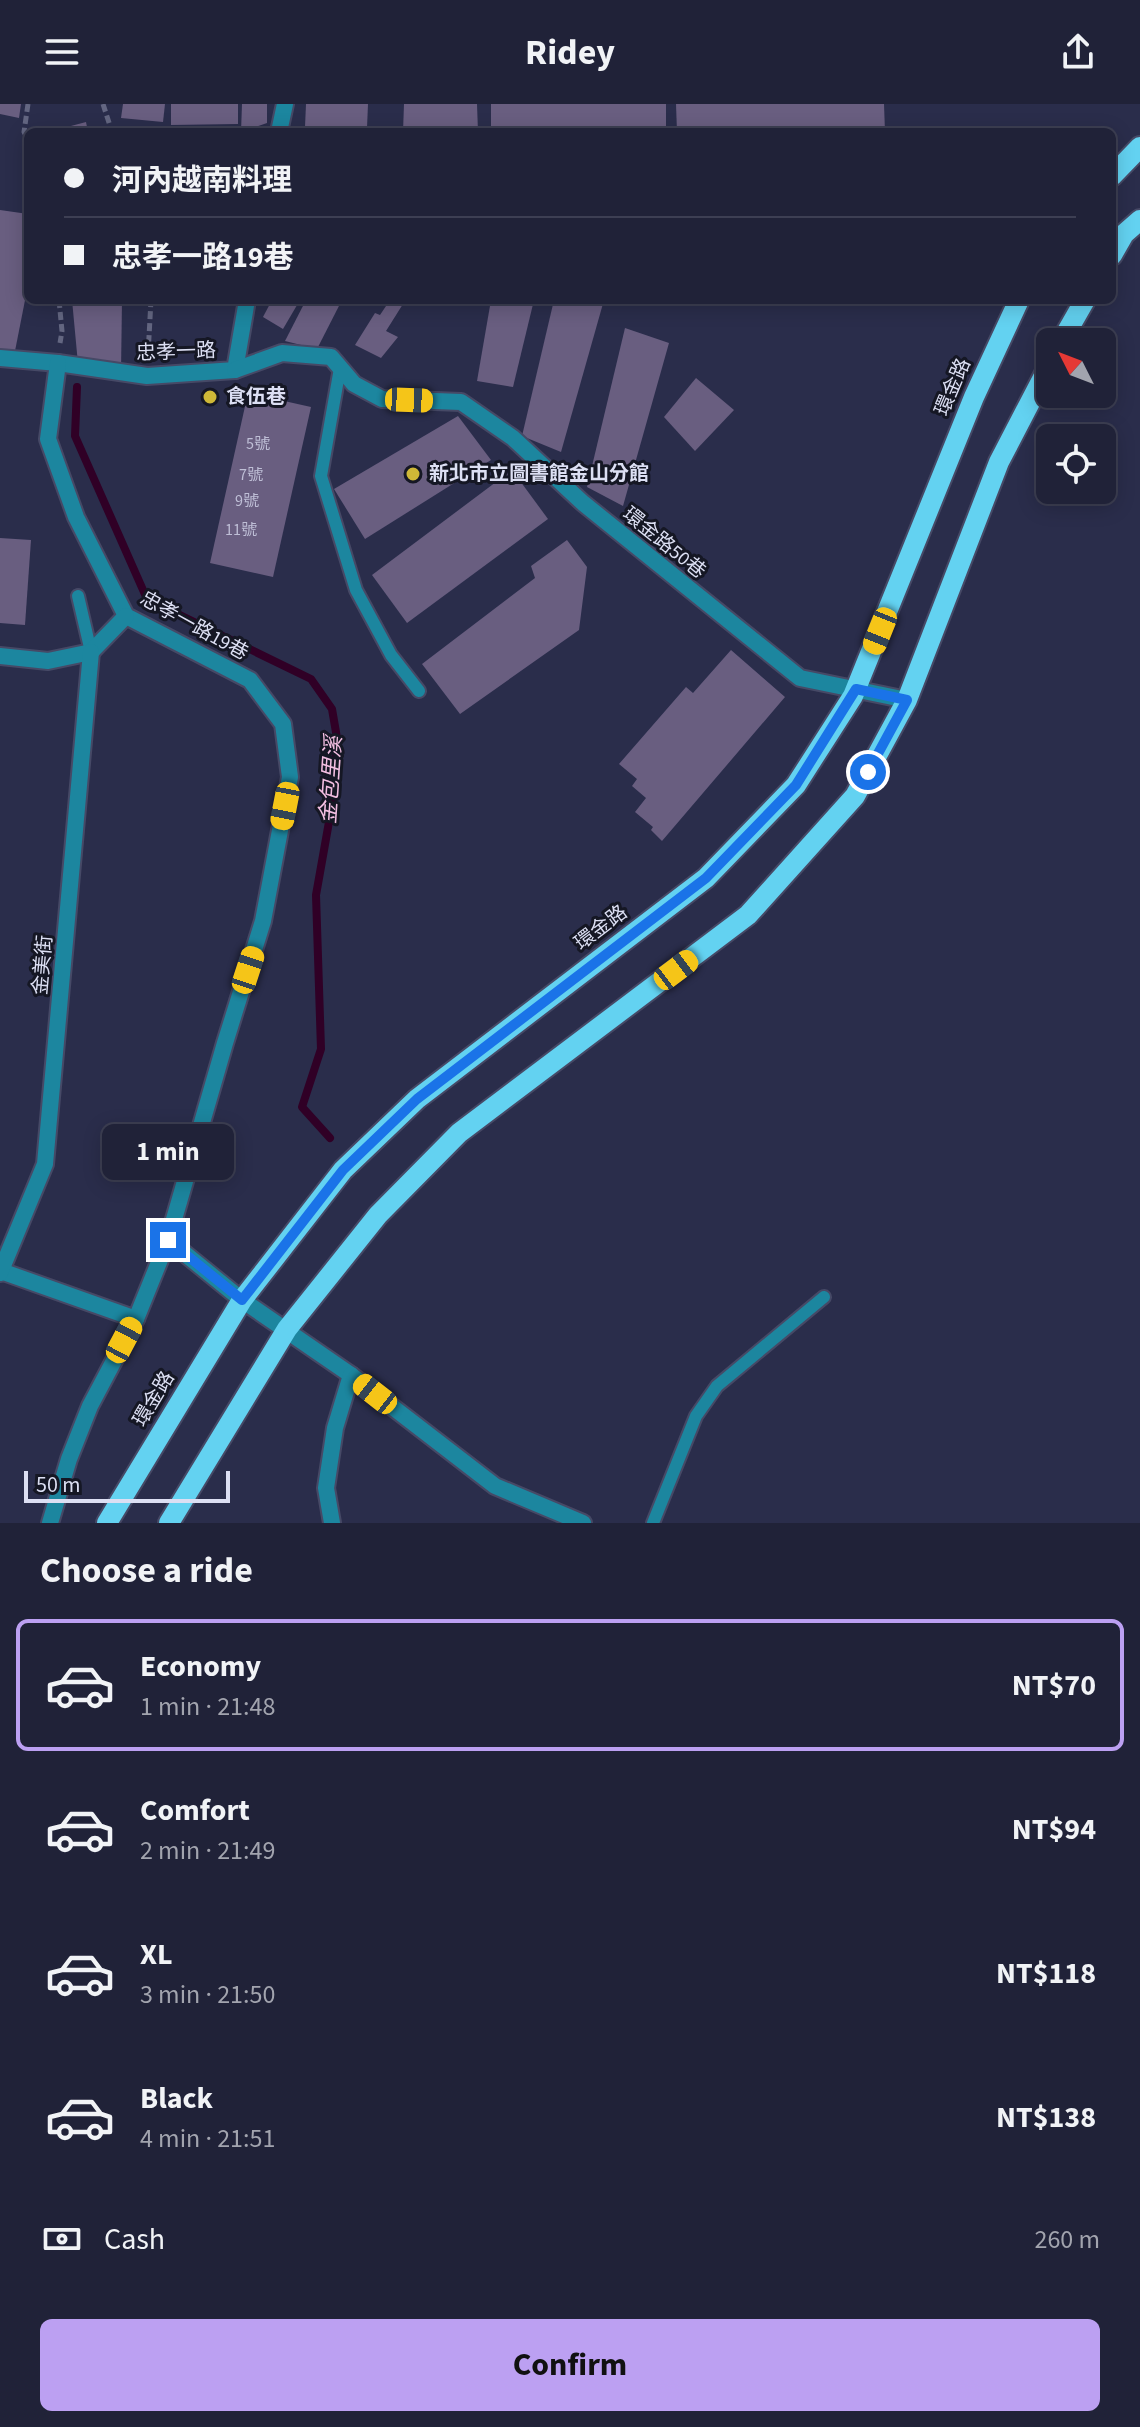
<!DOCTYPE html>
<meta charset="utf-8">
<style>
body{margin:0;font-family:"Source Sans 3","Noto Sans TC",sans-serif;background:#282a40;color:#f1f3f6;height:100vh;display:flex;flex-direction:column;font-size:30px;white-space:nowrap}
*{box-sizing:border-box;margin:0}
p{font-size:26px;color:#a2a4ae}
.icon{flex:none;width:44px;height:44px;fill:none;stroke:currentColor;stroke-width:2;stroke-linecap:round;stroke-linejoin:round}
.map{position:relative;height:1419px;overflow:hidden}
.side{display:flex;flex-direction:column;background:#202238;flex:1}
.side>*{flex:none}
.hud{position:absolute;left:24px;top:24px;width:1092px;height:176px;border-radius:12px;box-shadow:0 4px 20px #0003,0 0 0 2px #3d3f53;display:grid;align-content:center;height:176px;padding:0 40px;background:#202238}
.needle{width:52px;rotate:312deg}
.tools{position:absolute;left:1036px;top:224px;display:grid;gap:16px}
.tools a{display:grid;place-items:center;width:80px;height:80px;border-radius:12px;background:#202238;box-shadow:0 4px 20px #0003,0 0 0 2px #3d3f53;font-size:40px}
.scale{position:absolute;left:24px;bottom:20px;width:206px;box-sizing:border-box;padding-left:8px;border:4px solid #dcdff3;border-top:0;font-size:22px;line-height:28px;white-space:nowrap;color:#dcdff3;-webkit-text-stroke:6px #151724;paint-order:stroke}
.end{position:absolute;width:36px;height:36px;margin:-18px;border:10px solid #1a73e8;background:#fff;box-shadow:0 0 0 4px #fff}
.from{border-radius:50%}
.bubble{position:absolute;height:56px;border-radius:12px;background:#202238;box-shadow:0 4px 20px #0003,0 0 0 2px #3d3f53;font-size:26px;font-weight:700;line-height:56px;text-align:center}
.car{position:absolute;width:24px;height:48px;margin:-24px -12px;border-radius:10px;box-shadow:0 0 6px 2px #0007;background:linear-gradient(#f5c518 24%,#345 0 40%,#f5c518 0 76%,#345 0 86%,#f5c518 0)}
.hud b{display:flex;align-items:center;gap:28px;height:76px;font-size:30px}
.hud b+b{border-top:2px solid #3d3f53}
.hud i{width:20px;height:20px;background:#f1f3f6}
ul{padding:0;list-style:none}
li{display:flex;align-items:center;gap:24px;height:132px;margin:0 16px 12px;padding:0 24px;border:4px solid transparent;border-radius:12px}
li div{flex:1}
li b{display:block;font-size:30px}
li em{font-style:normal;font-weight:700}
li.active{border-color:#bca0f2}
li>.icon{width:72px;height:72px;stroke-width:1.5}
h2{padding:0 40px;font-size:36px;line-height:96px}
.pay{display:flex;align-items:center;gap:20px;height:88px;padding:0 40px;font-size:30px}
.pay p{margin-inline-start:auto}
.cta{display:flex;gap:16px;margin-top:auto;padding:16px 40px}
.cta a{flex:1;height:92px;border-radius:12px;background:#bca0f2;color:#111;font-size:32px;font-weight:700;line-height:92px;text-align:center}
header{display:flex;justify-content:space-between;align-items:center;height:104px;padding:0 40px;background:#202238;font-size:36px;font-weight:700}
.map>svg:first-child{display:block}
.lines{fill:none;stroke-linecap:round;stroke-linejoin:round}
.stream{stroke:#300026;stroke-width:8}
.building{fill:#695e80}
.service-casing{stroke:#464966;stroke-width:16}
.minor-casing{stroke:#464966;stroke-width:20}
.primary-casing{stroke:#464966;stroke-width:24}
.path{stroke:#636681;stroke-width:5;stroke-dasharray:8 4;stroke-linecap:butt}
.service{stroke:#1c869f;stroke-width:12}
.minor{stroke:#1c869f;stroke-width:16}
.primary{stroke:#63d2f1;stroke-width:20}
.route{stroke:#1a73e8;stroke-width:10}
.poi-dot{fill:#cfb837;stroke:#151724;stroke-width:3}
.labels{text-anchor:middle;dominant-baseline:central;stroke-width:6;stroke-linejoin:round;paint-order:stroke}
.number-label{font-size:16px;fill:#bfbfd6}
.street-label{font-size:20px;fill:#dcdff3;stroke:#151724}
.poi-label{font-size:20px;font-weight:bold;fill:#dcdff3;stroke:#151724;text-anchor:start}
.water-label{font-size:22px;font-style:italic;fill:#f2bee1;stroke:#151724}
</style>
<header><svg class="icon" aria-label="menu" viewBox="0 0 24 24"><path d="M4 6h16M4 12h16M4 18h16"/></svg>Ridey<svg class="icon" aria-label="share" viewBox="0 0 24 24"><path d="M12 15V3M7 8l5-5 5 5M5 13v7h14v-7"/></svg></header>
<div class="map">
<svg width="1140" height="1419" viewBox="0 0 1140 1419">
<rect width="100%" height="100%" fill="#2a2d4b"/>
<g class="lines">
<polyline class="stream" points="77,283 75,332 147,495 311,575 332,605 337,634 332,701 316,791 321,945 302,1003 330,1034"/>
</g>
<g class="building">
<polygon points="0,0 21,0 19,14 0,10"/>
<polygon points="123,0 165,0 163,18 121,14"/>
<polygon points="171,0 238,0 238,20 171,21"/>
<polygon points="242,0 267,0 267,19 241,28"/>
<polygon points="306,0 368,0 367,24 305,23"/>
<polygon points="404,0 477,0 478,28 403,28"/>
<rect x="491" y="0" width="175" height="28"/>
<polygon points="676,0 884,0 885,28 677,28"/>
<polygon points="86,18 88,28 52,28 52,27"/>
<polygon points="0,106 28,110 28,181 15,247 0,246"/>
<polygon points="72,196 122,196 121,268 78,260"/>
<polygon points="272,196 300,196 283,225 263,213"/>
<polygon points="306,196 342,196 317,245 285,237"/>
<polygon points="390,196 403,200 386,227 398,233 381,254 355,241 375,209 380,211"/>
<polygon points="491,196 534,196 513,283 477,277"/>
<polygon points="554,196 604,196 561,348 522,332"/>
<polygon points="625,224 669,239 623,402 587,383"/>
<polygon points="696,274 734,306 695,347 664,313"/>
<polygon points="248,289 311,303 273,473 210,459"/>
<polygon points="458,312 491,356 365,435 334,385"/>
<polygon points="512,366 548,415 407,519 372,471"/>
<polygon points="0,434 31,436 25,521 0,519"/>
<polygon points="567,436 587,463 579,526 460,610 422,560 535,474 531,462"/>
<polygon points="731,546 785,593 662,737 651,726 653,723 635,708 646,694 632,682 637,675 619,660 686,583 693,589"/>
</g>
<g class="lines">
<defs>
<g id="service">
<polyline points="340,264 321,372 356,486 391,551 419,587"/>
<polyline points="78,492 91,548"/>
<polyline points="653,1419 696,1312 717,1282 824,1193"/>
</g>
<g id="minor">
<polyline points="279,28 285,0"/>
<polyline points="0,254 58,259 147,272 235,266 247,196"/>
<polyline points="58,259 48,335 76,413 126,512 250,576 283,620 290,673 263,817 225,939 168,1136 242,1196 351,1271 495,1382 583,1419"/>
<polyline points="235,266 282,249 331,253 354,280 382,295 461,298 513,334 583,399 800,574 907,596"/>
<polyline points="0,552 48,557 91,548 126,512"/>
<polyline points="1,1167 136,1215"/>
<polyline points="0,1169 45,1060 91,548"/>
<polyline points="50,1419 69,1355 90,1302 136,1215 168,1136"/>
<polyline points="332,1419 326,1384 335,1324 351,1271"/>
</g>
<g id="primary">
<polyline points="1112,72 1140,43"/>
<polyline points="1112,151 1124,130 1140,116"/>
<polyline points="1061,238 1085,196"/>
<polyline points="107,1419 242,1196 343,1066 417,995 706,774 796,681 853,592 974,293 1019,196"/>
<polyline points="169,1419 287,1225 378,1111 459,1029 748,811 855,692 907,596 999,358 1050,260"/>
</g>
</defs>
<use href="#service" class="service-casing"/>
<use href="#minor" class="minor-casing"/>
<use href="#primary" class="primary-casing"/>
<g class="path">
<polyline points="28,0 24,28 28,36"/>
<polyline points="103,0 112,28"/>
<polyline points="59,196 62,227 60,239"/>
<polyline points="148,251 151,196"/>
</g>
<use href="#service" class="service"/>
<use href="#minor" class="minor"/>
<use href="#primary" class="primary"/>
</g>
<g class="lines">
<polyline class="route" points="168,1136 242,1196 343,1066 417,995 706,774 796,681 856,585 907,596 868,668"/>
</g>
<g class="poi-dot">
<circle cx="210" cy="293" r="8"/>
<circle cx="413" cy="370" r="8"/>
</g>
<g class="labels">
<g class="number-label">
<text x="258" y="340">5號</text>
<text x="251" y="371">7號</text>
<text x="247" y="397">9號</text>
<text x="241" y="426">11號</text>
</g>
<g class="street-label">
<text transform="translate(176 248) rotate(-2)">忠孝一路</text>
<text transform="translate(953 283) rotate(-67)">環金路</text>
<text transform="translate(664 439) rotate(39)">環金路50巷</text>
<text transform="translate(194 522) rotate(29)">忠孝一路19巷</text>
<text transform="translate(601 824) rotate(-37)">環金路</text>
<text transform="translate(43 861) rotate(-85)">金美街</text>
<text transform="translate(154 1295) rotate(-59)">環金路</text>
</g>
<g class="poi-label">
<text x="226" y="293">食伍巷</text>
<text x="429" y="370">新北市立圖書館金山分館</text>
</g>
<g class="water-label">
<text transform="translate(331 676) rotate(-86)">金包里溪</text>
</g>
</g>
</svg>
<div class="tools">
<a><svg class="needle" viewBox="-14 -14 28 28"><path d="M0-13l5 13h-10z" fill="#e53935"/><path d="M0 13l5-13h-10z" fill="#a2a4ae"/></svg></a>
<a><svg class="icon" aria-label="locate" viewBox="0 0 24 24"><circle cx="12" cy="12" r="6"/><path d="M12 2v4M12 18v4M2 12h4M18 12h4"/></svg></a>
</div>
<div class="scale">50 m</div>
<i class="end from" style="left:868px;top:668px"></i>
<i class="end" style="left:168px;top:1136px"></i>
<div class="bubble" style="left:102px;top:1020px;width:132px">1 min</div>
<i class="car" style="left:409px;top:296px;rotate:92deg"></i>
<i class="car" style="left:880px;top:527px;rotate:202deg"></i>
<i class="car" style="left:285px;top:702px;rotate:191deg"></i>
<i class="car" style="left:248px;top:866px;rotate:18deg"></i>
<i class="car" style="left:676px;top:866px;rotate:53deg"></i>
<i class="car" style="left:124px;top:1236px;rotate:28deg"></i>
<i class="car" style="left:375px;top:1290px;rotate:308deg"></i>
<div class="hud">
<b><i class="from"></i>河內越南料理</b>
<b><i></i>忠孝一路19巷</b>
</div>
</div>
<section class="side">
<h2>Choose a ride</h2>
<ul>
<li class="active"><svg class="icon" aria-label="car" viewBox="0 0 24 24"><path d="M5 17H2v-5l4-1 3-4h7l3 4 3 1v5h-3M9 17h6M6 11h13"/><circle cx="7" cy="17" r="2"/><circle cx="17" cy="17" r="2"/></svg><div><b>Economy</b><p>1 min · 21:48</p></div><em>NT$70</em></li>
<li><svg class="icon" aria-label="car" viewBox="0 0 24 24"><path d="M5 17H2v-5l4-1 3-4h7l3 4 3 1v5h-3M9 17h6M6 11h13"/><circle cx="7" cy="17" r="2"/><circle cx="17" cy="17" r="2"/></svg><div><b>Comfort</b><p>2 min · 21:49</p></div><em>NT$94</em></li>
<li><svg class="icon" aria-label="car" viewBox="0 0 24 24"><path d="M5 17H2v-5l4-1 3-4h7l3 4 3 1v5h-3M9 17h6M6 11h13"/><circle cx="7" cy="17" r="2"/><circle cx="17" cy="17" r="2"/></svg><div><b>XL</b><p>3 min · 21:50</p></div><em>NT$118</em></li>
<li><svg class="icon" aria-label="car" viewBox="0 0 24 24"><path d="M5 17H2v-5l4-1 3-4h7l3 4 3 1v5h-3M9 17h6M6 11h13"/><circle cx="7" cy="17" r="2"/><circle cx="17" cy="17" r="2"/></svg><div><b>Black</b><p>4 min · 21:51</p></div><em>NT$138</em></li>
</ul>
<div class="pay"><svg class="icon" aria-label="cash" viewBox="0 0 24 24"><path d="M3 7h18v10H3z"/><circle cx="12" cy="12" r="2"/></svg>Cash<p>260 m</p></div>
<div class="cta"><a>Confirm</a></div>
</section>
